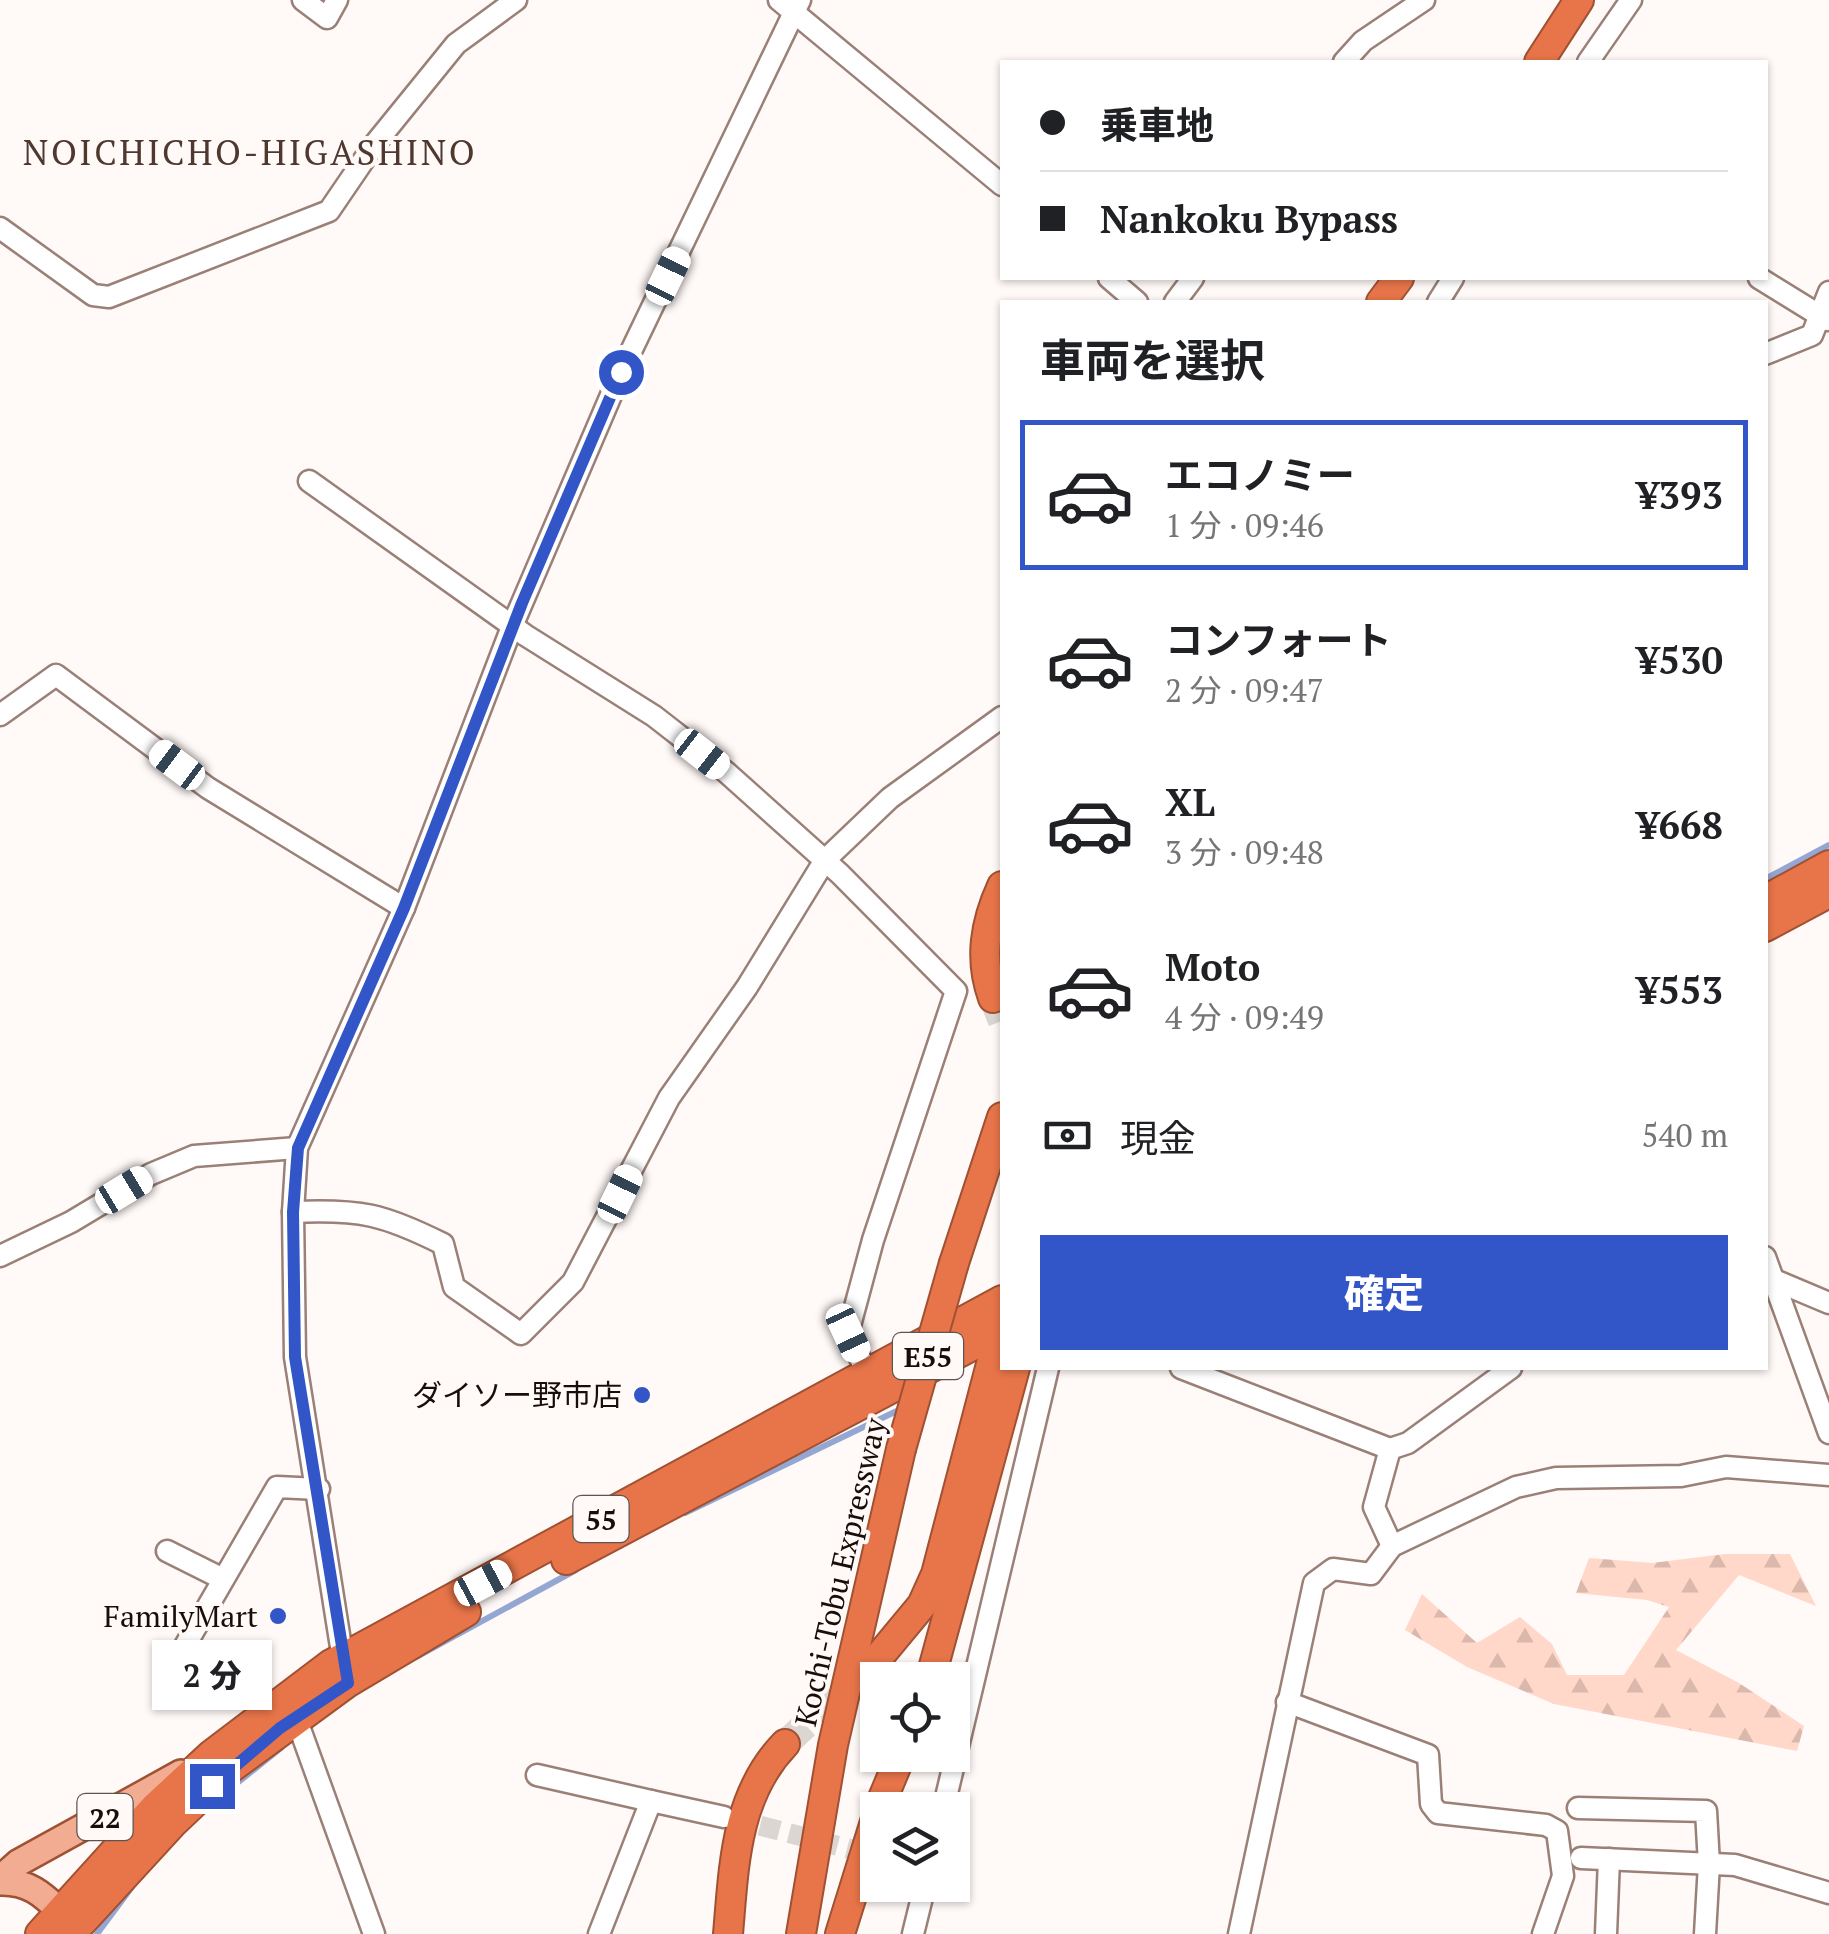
<!DOCTYPE html>
<html lang="ja">
<meta charset="utf-8">
<style>
body{margin:0;font-family:"PT Serif","Noto Sans JP",serif;background:#f2f2f2;color:#202124;height:100vh;display:flex;flex-direction:column;font-size:38px;white-space:nowrap}
*{box-sizing:border-box;margin:0}
p{font-size:32px;color:#757577}
.icon{flex:none;width:55px;height:55px;fill:none;stroke:currentColor;stroke-width:2;stroke-linecap:round;stroke-linejoin:round}
.map{position:relative;flex:1;overflow:hidden}
.details{position:absolute;left:1000px;top:300px;width:768px;height:1070px;display:flex;flex-direction:column;background:#fff;border-radius:0px;box-shadow:0 2px 8px #0004}
.details>*{flex:none}
.hud{position:absolute;left:1000px;top:60px;width:768px;height:220px;border-radius:0px;box-shadow:0 2px 8px #0004;display:grid;align-content:center;height:220px;padding:0 40px;background:#fff}
.buttons{position:absolute;left:860px;top:1662px;display:grid;gap:20px}
.buttons a{display:grid;place-items:center;width:110px;height:110px;border-radius:0px;background:#fff;box-shadow:0 2px 8px #0004;font-size:50px}
.end{position:absolute;width:45px;height:45px;margin:-22px;border:12px solid #3256c7;background:#fff;box-shadow:0 0 0 5px #fff}
.from{border-radius:50%}
.bubble{position:absolute;height:70px;border-radius:0px;background:#fff;box-shadow:0 2px 8px #0004;font-size:32px;font-weight:800;line-height:70px;text-align:center}
.car{position:absolute;width:30px;height:60px;margin:-30px -15px;border-radius:12px;box-shadow:0 0 8px 2px #0007;background:linear-gradient(#fff 24%,#345 0 40%,#fff 0 76%,#345 0 86%,#fff 0)}
.hud b{display:flex;align-items:center;gap:35px;height:95px;font-size:38px}
.hud b+b{border-top:2px solid #e0e0e0}
.hud i{width:25px;height:25px;background:#202124}
ul{padding:0;list-style:none}
li{display:flex;align-items:center;gap:30px;height:150px;margin:0 20px 15px;padding:0 20px;border:5px solid transparent;border-radius:0px}
li div{flex:1}
li b{display:block;font-size:38px}
li em{font-style:normal;font-weight:800}
li.on{border-color:#3256c7}
li>.icon{width:90px;height:90px;stroke-width:1.5}
h2{padding:0 40px;font-size:45px;line-height:120px}
.pay{display:flex;align-items:center;gap:25px;height:110px;padding:0 40px;font-size:38px}
.pay p{margin-inline-start:auto}
.button{display:flex;gap:20px;margin-top:auto;padding:20px 40px}
.button a{flex:1;height:115px;border-radius:0px;background:#3256c7;color:#fff;font-size:40px;font-weight:800;line-height:115px;text-align:center}
.map>svg:first-child{display:block}
.forest{fill:url(#forest-firs)}
.lines{fill:none;stroke-linecap:round;stroke-linejoin:round}
.stream{stroke:#94a7d3;stroke-width:6}
.minor-tunnel{stroke:#dcd6d3;stroke-width:20;stroke-dasharray:20 10;stroke-linecap:butt}
.highway-tunnel{stroke:#dcd6d3;stroke-width:28;stroke-dasharray:28 14;stroke-linecap:butt}
.minor-casing{stroke:#9a8077;stroke-width:25}
.major-casing{stroke:#9f5133;stroke-width:30}
.highway-casing{stroke:#9f5133;stroke-width:32}
.minor{stroke:#fff;stroke-width:20}
.major{stroke:#f1ac92;stroke-width:25}
.highway{stroke:#e87549;stroke-width:28}
.highway-bridge-casing{stroke:#9f5133;stroke-width:32;stroke-linecap:butt}
.highway-bridge{stroke:#e87549;stroke-width:28}
.route{stroke:#3256c7;stroke-width:12}
.poi-dot{fill:#3256c7;stroke:#fff9f7;stroke-width:4}
.labels{text-anchor:middle;dominant-baseline:central;stroke-width:8;stroke-linejoin:round;paint-order:stroke}
.shield{fill:#fff9f7;stroke:#5d5451;stroke-width:2.5}
.shield-label{font-size:28px;font-weight:bold;fill:#170e0a}
.poi-label{font-size:30px;fill:#170e0a;stroke:#fff9f7;text-anchor:end}
.street-label{font-size:30px;fill:#170e0a;stroke:#fff9f7}
.quarter-label{font-size:35px;letter-spacing:2.5px;fill:#4e3830;stroke:#fff9f7}
</style>
<div class="map">
<svg width="1829" height="1934" viewBox="0 0 1829 1934">
<defs>
<pattern id="forest-firs" width="22" height="20" patternUnits="userSpaceOnUse" patternTransform="scale(2.5)"><rect width="22" height="20" fill="#ffd8c9"/><path d="M5 1l3.5 6h-7zM16 11l3.5 6h-7z" fill="#dab8ab"/></pattern>
</defs>
<rect width="100%" height="100%" fill="#fff9f7"/>
<polygon class="forest" points="1725,1554 1790,1554 1816,1606 1739,1575 1676,1650 1739,1683 1804,1726 1797,1751 1554,1704 1467,1667 1405,1630 1422,1594 1477,1643 1520,1617 1552,1644 1567,1675 1624,1675 1669,1607 1647,1600 1576,1593 1589,1558 1652,1563"/>
<g class="lines">
<g class="stream">
<polyline points="1765,879 1829,845"/>
<polyline points="685,1513 903,1408"/>
<polyline points="416,1657 576,1570"/>
<polyline points="221,1796 281,1748"/>
<polyline points="97,1934 132,1887"/>
</g>
<polyline class="minor-tunnel" points="731,1818 877,1856"/>
<g class="highway-tunnel">
<polyline points="993,998 1002,1021"/>
<polyline points="785,1744 878,1658"/>
</g>
<defs>
<g id="minor">
<polyline points="303,0 327,18 337,0"/>
<polyline points="779,0 1002,185"/>
<polyline points="1344,62 1363,41 1424,0"/>
<polyline points="1588,62 1631,0"/>
<polyline points="0,228 93,295 109,297 329,211 374,145 456,44 516,0"/>
<polyline points="1109,278 1137,302"/>
<polyline points="1759,278 1827,320"/>
<polyline points="1175,302 1193,278"/>
<polyline points="1438,302 1453,278"/>
<polyline points="1765,354 1812,335 1829,292"/>
<polyline points="309,481 525,635 654,716 726,772 840,874 956,991 873,1240 848,1333 868,1375"/>
<polyline points="0,715 56,675 208,788 404,908"/>
<path d="M293,1212C360,1209 383,1214 443,1244L454,1287L521,1334L573,1282L669,1098L747,987L825,860L890,798L1002,717"/>
<polyline points="0,1256 71,1222 151,1174 194,1156 297,1148"/>
<polyline points="1765,1257 1829,1433"/>
<polyline points="1772,1279 1829,1303"/>
<polyline points="1181,1368 1390,1449 1374,1507 1392,1546"/>
<polyline points="1390,1449 1408,1443 1511,1368"/>
<polyline points="167,1551 223,1579"/>
<polyline points="344,1666 295,1357 293,1212 297,1148 404,908 513,624 621,372 800,0"/>
<polyline points="171,1670 277,1487 319,1489"/>
<polyline points="1287,1702 1428,1755 1431,1804 1438,1813 1546,1825 1557,1831 1563,1876 1543,1934"/>
<polyline points="296,1718 374,1934"/>
<polyline points="537,1775 651,1801"/>
<polyline points="1578,1808 1706,1811 1709,1864 1705,1934"/>
<polyline points="943,1810 1048,1368"/>
<polyline points="1581,1858 1735,1865 1829,1893"/>
<polyline points="599,1934 651,1801 724,1817"/>
<polyline points="913,1934 925,1885"/>
<polyline points="1239,1934 1314,1583 1333,1569 1371,1574 1392,1546 1516,1487 1556,1478 1681,1476 1726,1467 1829,1475"/>
<polyline points="1606,1934 1609,1859"/>
</g>
<g id="major">
<polyline points="0,1879 18,1863 181,1773"/>
<path d="M0,1882C35,1881 48,1901 73,1923"/>
</g>
<g id="highway">
<polyline points="1539,62 1579,0"/>
<polyline points="1381,302 1399,278"/>
<polyline points="1765,900 1829,865"/>
<polyline points="1765,927 1829,893"/>
<path d="M993,998C979,959 985,923 1002,886"/>
<polyline points="954,1263 1002,1117"/>
<polyline points="566,1560 1002,1330"/>
<polyline points="878,1658 922,1605 936,1574 1002,1322"/>
<polyline points="930,1680 1015,1368"/>
<polyline points="878,1810 901,1755"/>
<polyline points="40,1934 155,1807 211,1755 331,1664 1002,1300"/>
<polyline points="71,1934 173,1823 231,1768 347,1683 466,1612"/>
<path d="M728,1934C734,1866 735,1796 785,1744"/>
<polyline points="801,1934 833,1745 901,1449"/>
<polyline points="840,1934 878,1812"/>
</g>
</defs>
<use href="#minor" class="minor-casing"/>
<use href="#major" class="major-casing"/>
<use href="#highway" class="highway-casing"/>
<use href="#minor" class="minor"/>
<use href="#major" class="major"/>
<use href="#highway" class="highway"/>
<defs>
<polyline id="highway-bridge" points="901,1449 954,1263"/>
</defs>
<use href="#highway-bridge" class="highway-bridge-casing"/>
<use href="#highway-bridge" class="highway-bridge"/>
</g>
<g class="lines">
<polyline class="route" points="212,1786 280,1728 348,1683 295,1357 293,1212 298,1148 404,908 522,603 621,372"/>
</g>
<g class="poi-dot">
<circle cx="642" cy="1395" r="10"/>
<circle cx="278" cy="1616" r="10"/>
</g>
<g class="labels">
<g class="shield">
<rect x="893" y="1333" width="70" height="46" rx="8"/>
<rect x="573.5" y="1496" width="55" height="46" rx="8"/>
<rect x="77.5" y="1794" width="55" height="46" rx="8"/>
</g>
<g class="shield-label">
<text x="928" y="1356">E55</text>
<text x="601" y="1519">55</text>
<text x="105" y="1817">22</text>
</g>
<g class="poi-label">
<text x="622" y="1395">ダイソー野市店</text>
<text x="258" y="1616">FamilyMart</text>
</g>
<g class="street-label">
<text transform="translate(840 1572) rotate(-77)">Kochi-Tobu Expressway</text>
</g>
<g class="quarter-label">
<text x="250" y="152">NOICHICHO-HIGASHINO</text>
</g>
</g>
</svg>
<div class="buttons">
<a><svg class="icon" aria-label="locate" viewBox="0 0 24 24"><circle cx="12" cy="12" r="6"/><path d="M12 2v4M12 18v4M2 12h4M18 12h4"/></svg></a>
<a><svg class="icon" aria-label="layers" viewBox="0 0 24 24"><path d="M12 4l9 5-9 5-9-5zM3 14l9 5 9-5"/></svg></a>
</div>
<i class="end from" style="left:621px;top:372px"></i>
<i class="end" style="left:212px;top:1786px"></i>
<div class="bubble" style="left:152px;top:1640px;width:120px">2 分</div>
<i class="car" style="left:668px;top:276px;rotate:26deg"></i>
<i class="car" style="left:702px;top:754px;rotate:128deg"></i>
<i class="car" style="left:177px;top:765px;rotate:307deg"></i>
<i class="car" style="left:124px;top:1190px;rotate:59deg"></i>
<i class="car" style="left:620px;top:1194px;rotate:26deg"></i>
<i class="car" style="left:848px;top:1333px;rotate:155deg"></i>
<i class="car" style="left:483px;top:1583px;rotate:62deg"></i>
<div class="hud">
<b><i class="from"></i>乗車地</b>
<b><i></i>Nankoku Bypass</b>
</div>
<section class="details">
<h2>車両を選択</h2>
<ul>
<li class="on"><svg class="icon" aria-label="car" viewBox="0 0 24 24"><path d="M5 17H2v-5l4-1 3-4h7l3 4 3 1v5h-3M9 17h6M6 11h13"/><circle cx="7" cy="17" r="2"/><circle cx="17" cy="17" r="2"/></svg><div><b>エコノミー</b><p>1 分 · 09:46</p></div><em>¥393</em></li>
<li><svg class="icon" aria-label="car" viewBox="0 0 24 24"><path d="M5 17H2v-5l4-1 3-4h7l3 4 3 1v5h-3M9 17h6M6 11h13"/><circle cx="7" cy="17" r="2"/><circle cx="17" cy="17" r="2"/></svg><div><b>コンフォート</b><p>2 分 · 09:47</p></div><em>¥530</em></li>
<li><svg class="icon" aria-label="car" viewBox="0 0 24 24"><path d="M5 17H2v-5l4-1 3-4h7l3 4 3 1v5h-3M9 17h6M6 11h13"/><circle cx="7" cy="17" r="2"/><circle cx="17" cy="17" r="2"/></svg><div><b>XL</b><p>3 分 · 09:48</p></div><em>¥668</em></li>
<li><svg class="icon" aria-label="car" viewBox="0 0 24 24"><path d="M5 17H2v-5l4-1 3-4h7l3 4 3 1v5h-3M9 17h6M6 11h13"/><circle cx="7" cy="17" r="2"/><circle cx="17" cy="17" r="2"/></svg><div><b>Moto</b><p>4 分 · 09:49</p></div><em>¥553</em></li>
</ul>
<div class="pay"><svg class="icon" aria-label="cash" viewBox="0 0 24 24"><path d="M3 7h18v10H3z"/><circle cx="12" cy="12" r="2"/></svg>現金<p>540 m</p></div>
<div class="button"><a>確定</a></div>
</section>
</div>
